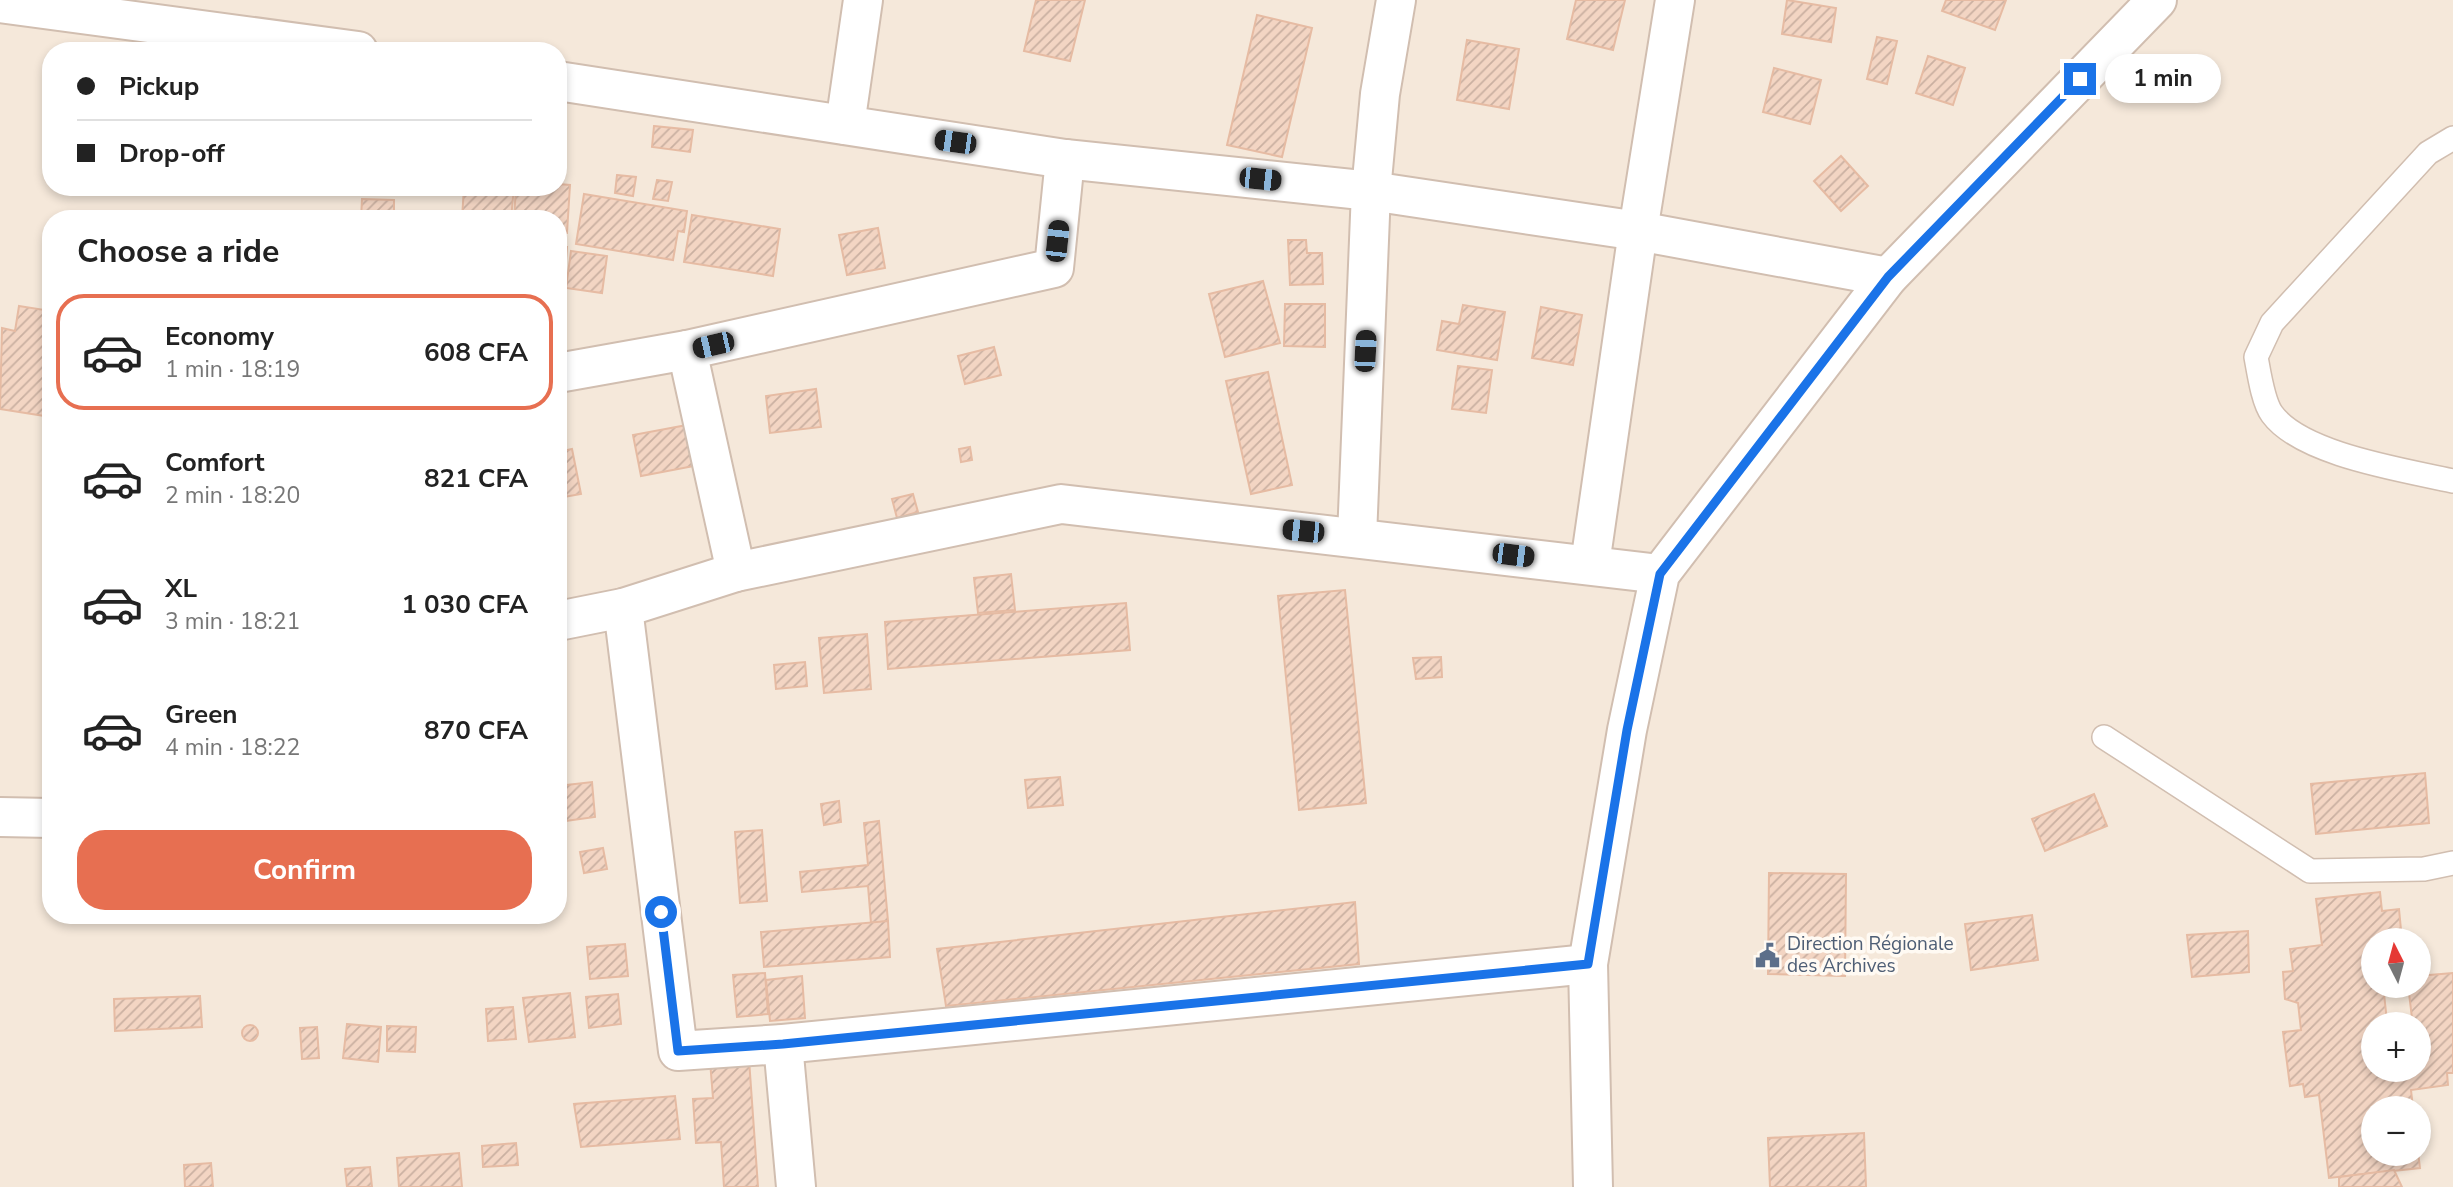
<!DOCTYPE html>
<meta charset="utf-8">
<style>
body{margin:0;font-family:"Nunito Sans",sans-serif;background:#f6f6f6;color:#222;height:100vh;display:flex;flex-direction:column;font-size:26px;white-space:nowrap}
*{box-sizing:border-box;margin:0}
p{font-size:23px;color:#767676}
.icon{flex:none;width:38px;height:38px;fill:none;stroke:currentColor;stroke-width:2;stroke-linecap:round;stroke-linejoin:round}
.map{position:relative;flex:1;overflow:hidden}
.side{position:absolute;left:42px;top:210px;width:525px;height:714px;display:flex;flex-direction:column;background:#fff;border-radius:28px;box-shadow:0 4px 10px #0003}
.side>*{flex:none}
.top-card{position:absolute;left:42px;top:42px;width:525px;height:154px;border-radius:28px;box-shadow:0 4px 10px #0003;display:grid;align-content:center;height:154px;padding:0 35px;background:#fff}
.needle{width:46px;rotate:354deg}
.buttons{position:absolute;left:2361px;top:928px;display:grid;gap:14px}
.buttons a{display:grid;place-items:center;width:70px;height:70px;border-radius:50%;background:#fff;box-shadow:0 4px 10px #0003;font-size:35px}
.end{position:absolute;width:32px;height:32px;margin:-16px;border:9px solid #1a73e8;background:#fff;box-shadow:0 0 0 4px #fff}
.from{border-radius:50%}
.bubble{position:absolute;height:49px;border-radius:24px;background:#fff;box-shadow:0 4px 10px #0003;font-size:23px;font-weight:700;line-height:49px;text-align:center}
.car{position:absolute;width:21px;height:42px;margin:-21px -10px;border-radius:9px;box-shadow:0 0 5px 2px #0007;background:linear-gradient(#222 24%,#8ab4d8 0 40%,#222 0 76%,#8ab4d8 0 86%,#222 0)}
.top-card b{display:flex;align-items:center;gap:24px;height:66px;font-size:26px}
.top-card b+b{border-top:2px solid #e0e0e0}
.top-card i{width:18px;height:18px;background:#222}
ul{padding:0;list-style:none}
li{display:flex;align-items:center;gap:21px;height:116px;margin:0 14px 10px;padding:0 21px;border:4px solid transparent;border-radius:28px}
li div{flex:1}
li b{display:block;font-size:26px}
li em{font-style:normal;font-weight:700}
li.on{border-color:#e76f51}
li>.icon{width:63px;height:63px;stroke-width:1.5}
h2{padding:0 35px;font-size:32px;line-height:84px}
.primary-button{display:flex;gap:14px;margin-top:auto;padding:14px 35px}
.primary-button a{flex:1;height:80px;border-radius:28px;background:#e76f51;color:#fff;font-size:28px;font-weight:700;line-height:80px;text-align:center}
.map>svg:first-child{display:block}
.residential{fill:#f5e8da;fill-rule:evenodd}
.building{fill:url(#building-hatch);stroke:#e6bba3;stroke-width:2;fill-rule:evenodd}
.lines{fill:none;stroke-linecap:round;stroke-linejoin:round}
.service-casing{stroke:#d1beb0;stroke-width:26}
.minor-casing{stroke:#d1beb0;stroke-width:42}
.tertiary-casing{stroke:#d1beb0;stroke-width:42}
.service{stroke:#fff;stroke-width:23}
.minor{stroke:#fff;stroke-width:38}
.tertiary{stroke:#fff;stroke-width:38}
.route{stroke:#1a73e8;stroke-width:9}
.labels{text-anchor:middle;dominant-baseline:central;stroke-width:7;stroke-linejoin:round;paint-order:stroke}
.service-label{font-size:19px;fill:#4e5e75;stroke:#fffaf3;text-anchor:start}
</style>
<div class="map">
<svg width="2453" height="1187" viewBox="0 0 2453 1187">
<defs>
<pattern id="building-hatch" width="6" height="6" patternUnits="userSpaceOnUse" patternTransform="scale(1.75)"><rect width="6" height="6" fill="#f3d5c3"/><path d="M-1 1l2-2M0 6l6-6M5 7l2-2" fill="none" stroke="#cab0a1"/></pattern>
</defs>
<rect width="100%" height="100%" fill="#fdf6ec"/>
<path class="residential" d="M0,0H2453V1187H0ZM51,51H558V187H51ZM51,219H558V915H51ZM2373,940H2418V985H2373ZM2373,1024H2418V1069H2373ZM2373,1108H2418V1153H2373Z"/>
<g class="building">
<polygon points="1036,0 1085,0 1070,61 1024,51"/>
<polygon points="1576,0 1625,0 1613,50 1567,39"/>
<polygon points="1787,0 1836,8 1831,42 1782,34"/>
<polygon points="1946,0 2006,0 1995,30 1942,11"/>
<polygon points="1257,15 1312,28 1282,157 1227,145"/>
<polygon points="1877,37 1897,41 1887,84 1867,79"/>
<polygon points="1467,40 1519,49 1509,109 1457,100"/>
<polygon points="1928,56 1965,68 1953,105 1916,93"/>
<polygon points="1774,68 1821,80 1810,124 1763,112"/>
<polygon points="654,126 693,130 690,152 652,147"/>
<polygon points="1841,156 1868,186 1841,211 1814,181"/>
<polygon points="617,175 636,177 633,196 615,193"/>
<polygon points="657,180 672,182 668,201 653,199"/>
<polygon points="558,184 570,185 567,233 558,232 558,219 514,219 516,187 558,187"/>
<polygon points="464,187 514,187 511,219 462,219"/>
<polygon points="584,194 687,211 684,232 678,231 673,260 576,244"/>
<polygon points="362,199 394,200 394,219 361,219"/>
<polygon points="692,215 780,229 773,276 684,262"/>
<polygon points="878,228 885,268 847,275 839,235"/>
<polygon points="1288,240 1306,240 1307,253 1322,253 1323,284 1290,285"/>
<polygon points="558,247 567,247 564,287 558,286"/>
<polygon points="571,251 607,256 602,293 566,288"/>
<polygon points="1263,281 1280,343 1225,357 1209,294"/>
<polygon points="1285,304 1325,304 1325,347 1284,346"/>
<polygon points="1463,305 1505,312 1497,360 1437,350 1442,321 1459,324"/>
<polygon points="19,306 51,311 51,417 0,409 2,328 15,331"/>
<polygon points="1541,307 1582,315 1573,365 1532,358"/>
<polygon points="994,347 1001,375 965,384 958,356"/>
<polygon points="1458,366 1492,370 1486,413 1452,409"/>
<polygon points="1268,372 1292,485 1251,494 1226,381"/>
<polygon points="816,389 821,427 770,433 766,396"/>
<polygon points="687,425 694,466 641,476 633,435"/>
<polygon points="970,447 972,460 961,462 959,449"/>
<polygon points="572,449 581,494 558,498 558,452"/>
<polygon points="913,494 918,512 897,518 892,499"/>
<polygon points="1011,574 1015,610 978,613 974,578"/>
<polygon points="1345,590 1366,803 1299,810 1278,596"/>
<polygon points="1126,603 1130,650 888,669 885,622"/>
<polygon points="867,634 871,689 824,693 819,638"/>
<polygon points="1441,657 1442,677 1416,679 1413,658"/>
<polygon points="805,662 807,686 776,689 774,665"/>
<polygon points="2425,773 2429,823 2316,834 2311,784"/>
<polygon points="1060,777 1063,805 1028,808 1025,780"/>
<polygon points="592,782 595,817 558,822 558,786"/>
<polygon points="2094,794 2107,826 2045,851 2032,819"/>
<polygon points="839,801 841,822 824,825 821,804"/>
<polygon points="879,821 888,921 871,923 868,886 802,892 800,872 868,865 864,823"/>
<polygon points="762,830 767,901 740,903 735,832"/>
<polygon points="603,848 607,869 584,873 580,852"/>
<polygon points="1769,873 1846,874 1845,976 1768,974"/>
<path d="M2380,892L2382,911L2399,909L2402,940H2373V985H2383L2387,1021L2412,1018L2408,985H2418V976L2453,973V1073H2447L2448,1085L2411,1090L2413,1108H2373V1153L2418,1152L2420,1168L2329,1178L2319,1095L2305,1097L2303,1084L2290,1086L2283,1032L2301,1030L2298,1003L2285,999L2283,972L2293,971L2290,949L2322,945L2316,899ZM2373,1024H2418V1069H2373Z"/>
<polygon points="1355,902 1359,964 946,1006 937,949"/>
<polygon points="2032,915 2038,960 1971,970 1965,924"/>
<polygon points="888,921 890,957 764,967 761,932"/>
<polygon points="2248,931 2249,972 2192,977 2187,935"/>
<polygon points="625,944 628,976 590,979 587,947"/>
<polygon points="765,973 768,1014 737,1017 733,975"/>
<polygon points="802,976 805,1018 770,1021 766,980"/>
<polygon points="570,993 575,1037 529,1042 523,998"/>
<polygon points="618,994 621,1024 589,1028 586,997"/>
<polygon points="200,996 202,1027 115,1031 114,999"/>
<polygon points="513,1007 516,1039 488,1041 486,1009"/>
<polygon points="347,1024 381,1027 378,1062 343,1058"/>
<circle cx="250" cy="1033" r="8"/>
<polygon points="387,1026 416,1027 415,1052 387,1051"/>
<polygon points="317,1027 319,1058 302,1059 300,1028"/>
<polygon points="749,1059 758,1187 724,1187 721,1142 696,1143 693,1099 713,1098 710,1061"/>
<polygon points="675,1096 680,1139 581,1147 574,1104"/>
<polygon points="1864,1133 1866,1187 1770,1187 1768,1138"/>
<polygon points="516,1143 518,1165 483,1167 482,1146"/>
<polygon points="459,1153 462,1187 399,1187 397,1158"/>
<polygon points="211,1163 213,1187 185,1187 184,1165"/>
<polygon points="370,1167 372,1187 347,1187 345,1169"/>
<polygon points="2394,1170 2402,1187 2339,1187 2339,1177"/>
</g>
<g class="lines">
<defs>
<g id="service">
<path d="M2453,138L2428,153L2272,323L2256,357C2259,373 2263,402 2272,414C2302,455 2405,470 2453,481"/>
<polyline points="2104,737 2310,871 2424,869 2453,863"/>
</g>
<g id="minor">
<polyline points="0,3 358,51"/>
<polyline points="558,81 1065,159 1371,191 1638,231 1888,277"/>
<polyline points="845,125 863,0"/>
<polyline points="687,350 736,572"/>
<polyline points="558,373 687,350 1054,268 1065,159"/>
<polyline points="1357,537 1371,191 1380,94 1396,0"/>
<polyline points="1590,564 1638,231 1675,0"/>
<polyline points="623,608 678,1051 783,1044 1588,964"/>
<polyline points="558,621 623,608 736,572 1061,504 1660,574"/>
<polyline points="0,817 51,818"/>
<polyline points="783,1044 796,1187"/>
</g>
<polyline id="tertiary" points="1593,1187 1588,964 1627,730 1660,574 1888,277 2157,0"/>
</defs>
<use href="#service" class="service-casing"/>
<use href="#minor" class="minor-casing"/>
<use href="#tertiary" class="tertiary-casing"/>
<use href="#service" class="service"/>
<use href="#minor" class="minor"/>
<use href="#tertiary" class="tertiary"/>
</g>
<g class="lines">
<polyline class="route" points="661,912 678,1051 783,1044 1588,964 1627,730 1660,574 1888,277 2080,79"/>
</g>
<defs>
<symbol id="civic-bare" viewBox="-9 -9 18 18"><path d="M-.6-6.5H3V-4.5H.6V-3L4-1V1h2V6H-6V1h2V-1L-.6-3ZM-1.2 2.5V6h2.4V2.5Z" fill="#5c6f8a" stroke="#fffaf3" stroke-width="2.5" paint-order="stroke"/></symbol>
</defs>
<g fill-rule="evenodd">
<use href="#civic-bare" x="1750" y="938" width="35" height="35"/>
</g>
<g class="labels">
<g class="service-label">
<text x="1787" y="944">Direction Régionale<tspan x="1787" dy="22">des Archives</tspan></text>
</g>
</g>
</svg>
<div class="buttons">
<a><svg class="needle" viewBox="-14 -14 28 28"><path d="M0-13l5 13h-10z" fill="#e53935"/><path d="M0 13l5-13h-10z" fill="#767676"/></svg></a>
<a>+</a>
<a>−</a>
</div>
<i class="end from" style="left:661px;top:912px"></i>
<i class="end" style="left:2080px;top:79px"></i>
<div class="bubble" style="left:2105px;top:54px;width:116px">1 min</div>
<i class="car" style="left:955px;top:142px;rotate:278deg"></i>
<i class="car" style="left:1260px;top:179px;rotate:96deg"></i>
<i class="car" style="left:1057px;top:241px;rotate:6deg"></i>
<i class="car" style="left:713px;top:345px;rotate:257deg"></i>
<i class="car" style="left:1365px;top:351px;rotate:3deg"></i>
<i class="car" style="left:1303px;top:531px;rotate:276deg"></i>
<i class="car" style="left:1513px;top:555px;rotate:97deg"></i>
<div class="top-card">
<b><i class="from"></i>Pickup</b>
<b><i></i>Drop-off</b>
</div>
<section class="side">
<h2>Choose a ride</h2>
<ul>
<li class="on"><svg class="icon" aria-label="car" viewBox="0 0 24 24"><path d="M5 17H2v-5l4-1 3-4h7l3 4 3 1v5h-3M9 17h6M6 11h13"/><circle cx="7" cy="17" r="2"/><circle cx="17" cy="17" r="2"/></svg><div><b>Economy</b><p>1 min · 18:19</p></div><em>608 CFA</em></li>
<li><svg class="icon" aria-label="car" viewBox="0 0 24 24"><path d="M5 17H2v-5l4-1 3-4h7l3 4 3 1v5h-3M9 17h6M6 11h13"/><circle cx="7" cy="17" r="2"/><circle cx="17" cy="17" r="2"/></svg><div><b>Comfort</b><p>2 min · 18:20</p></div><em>821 CFA</em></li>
<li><svg class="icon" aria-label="car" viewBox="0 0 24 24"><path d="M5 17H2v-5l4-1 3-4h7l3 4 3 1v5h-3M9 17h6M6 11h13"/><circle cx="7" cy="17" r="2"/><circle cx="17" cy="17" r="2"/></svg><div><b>XL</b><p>3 min · 18:21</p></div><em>1 030 CFA</em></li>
<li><svg class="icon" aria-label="car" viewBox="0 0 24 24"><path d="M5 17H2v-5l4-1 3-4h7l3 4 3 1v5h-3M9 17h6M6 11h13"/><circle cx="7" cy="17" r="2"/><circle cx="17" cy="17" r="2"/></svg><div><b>Green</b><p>4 min · 18:22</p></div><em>870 CFA</em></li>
</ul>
<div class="primary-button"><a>Confirm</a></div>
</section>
</div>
